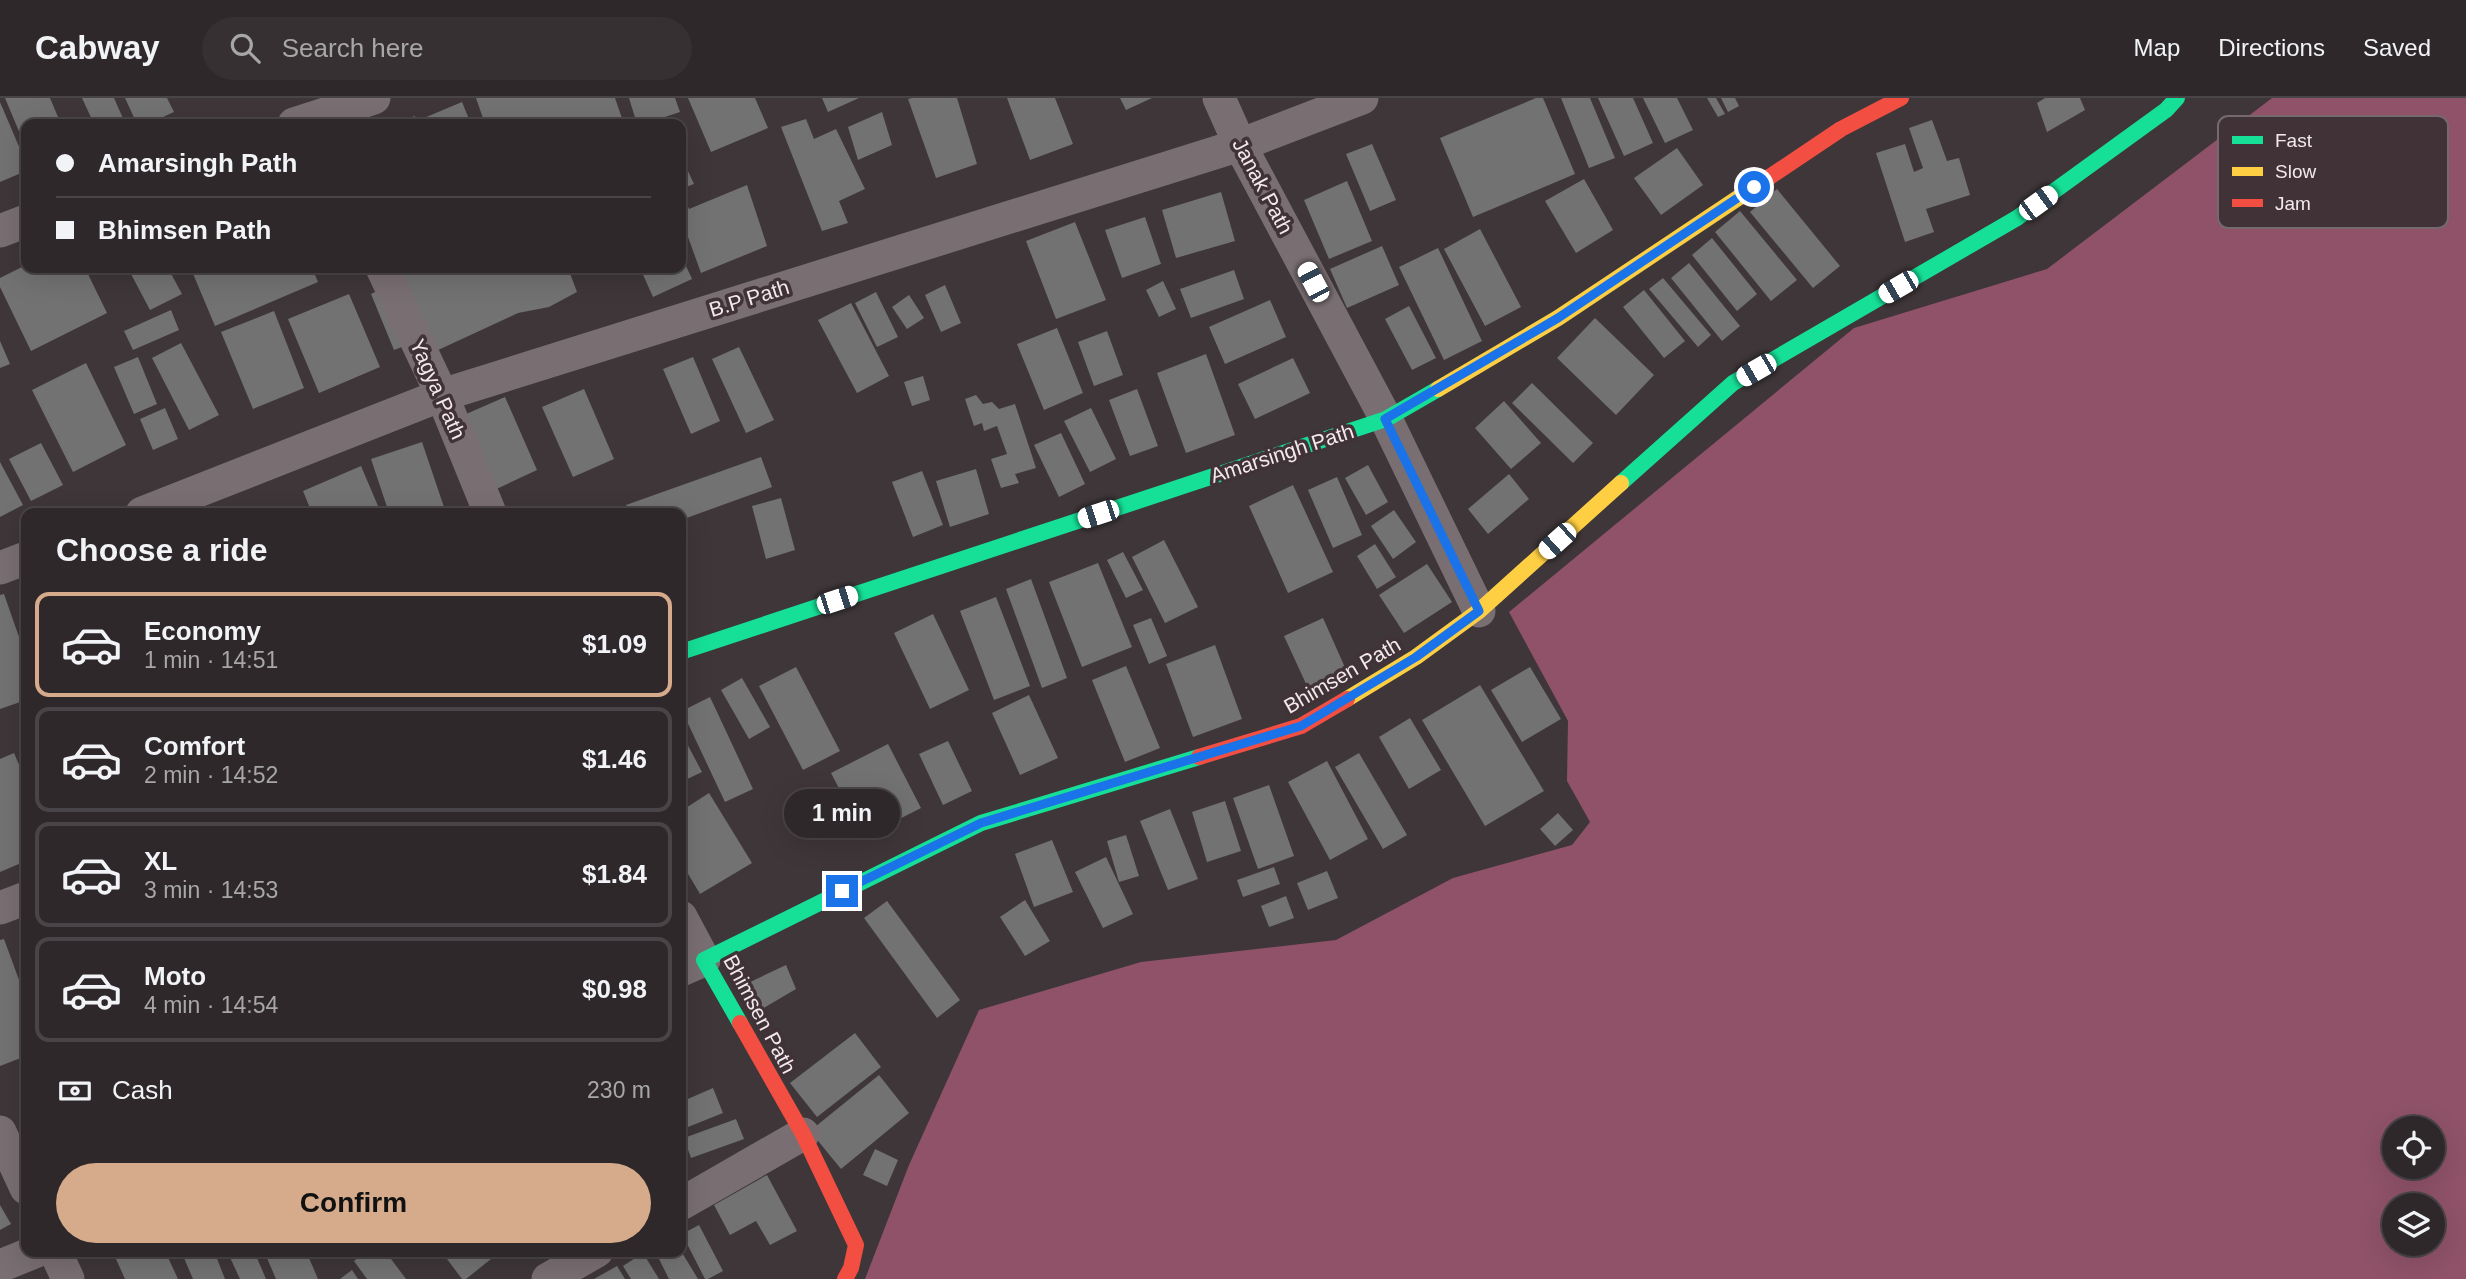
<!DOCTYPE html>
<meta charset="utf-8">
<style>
body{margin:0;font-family:Helvetica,sans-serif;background:#363032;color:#f1f3f6;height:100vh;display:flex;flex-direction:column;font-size:26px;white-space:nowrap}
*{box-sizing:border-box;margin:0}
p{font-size:23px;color:#a7a6a8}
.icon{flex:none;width:38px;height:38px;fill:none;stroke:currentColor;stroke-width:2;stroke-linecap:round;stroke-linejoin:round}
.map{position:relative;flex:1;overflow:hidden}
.sheet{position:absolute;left:21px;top:410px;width:665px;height:749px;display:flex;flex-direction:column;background:#2e282a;border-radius:14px;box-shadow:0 7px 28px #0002,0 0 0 2px #494447}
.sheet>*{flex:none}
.hud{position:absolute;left:21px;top:21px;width:665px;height:154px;border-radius:14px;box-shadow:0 7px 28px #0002,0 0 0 2px #494447;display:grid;align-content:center;height:154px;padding:0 35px;background:#2e282a}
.controls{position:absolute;left:2382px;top:1018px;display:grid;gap:14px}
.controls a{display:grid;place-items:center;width:63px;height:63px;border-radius:50%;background:#2e282a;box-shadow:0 7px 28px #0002,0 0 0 2px #494447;font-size:35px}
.end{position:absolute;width:32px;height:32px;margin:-16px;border:9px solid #1a73e8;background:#fff;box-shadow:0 0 0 4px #fff}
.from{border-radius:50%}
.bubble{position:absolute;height:49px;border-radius:24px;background:#2e282a;box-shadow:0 7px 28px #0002,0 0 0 2px #494447;font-size:23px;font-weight:800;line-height:49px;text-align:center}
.car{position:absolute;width:21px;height:42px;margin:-21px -10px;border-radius:9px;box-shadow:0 0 5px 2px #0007;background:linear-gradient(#fff 24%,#345 0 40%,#fff 0 76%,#345 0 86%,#fff 0)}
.hud b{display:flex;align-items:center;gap:24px;height:66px;font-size:26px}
.hud b+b{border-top:2px solid #494447}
.hud i{width:18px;height:18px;background:#f1f3f6}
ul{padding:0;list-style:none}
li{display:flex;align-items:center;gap:21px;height:105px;margin:0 14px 10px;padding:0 21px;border:4px solid #494447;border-radius:14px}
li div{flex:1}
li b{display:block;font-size:26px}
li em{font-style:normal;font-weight:800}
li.selected{border-color:#d6ab8b}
li>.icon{width:63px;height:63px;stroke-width:1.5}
h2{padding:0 35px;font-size:32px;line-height:84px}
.pay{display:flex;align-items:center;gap:18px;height:77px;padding:0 35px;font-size:26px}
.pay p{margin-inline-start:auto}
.action{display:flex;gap:14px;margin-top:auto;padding:14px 35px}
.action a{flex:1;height:80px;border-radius:42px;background:#d6ab8b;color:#111;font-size:28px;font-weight:800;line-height:80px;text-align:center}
header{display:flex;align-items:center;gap:42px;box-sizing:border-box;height:98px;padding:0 35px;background:#2e282a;border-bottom:2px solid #494447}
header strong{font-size:33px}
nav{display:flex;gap:38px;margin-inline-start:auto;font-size:24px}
.search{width:490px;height:63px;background:#363032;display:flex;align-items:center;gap:18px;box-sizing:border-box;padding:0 24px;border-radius:38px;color:#a7a6a8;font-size:26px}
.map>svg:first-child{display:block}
.forest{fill:#8f5269;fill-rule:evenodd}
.building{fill:#727273}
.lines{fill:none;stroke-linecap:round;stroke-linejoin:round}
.street{stroke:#796e72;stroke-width:33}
.fast{stroke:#16e098;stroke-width:16}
.slow{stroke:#ffcf43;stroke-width:16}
.jam{stroke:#f24e42;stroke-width:16}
.route{stroke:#1a73e8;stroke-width:9}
.labels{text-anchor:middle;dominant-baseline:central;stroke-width:7;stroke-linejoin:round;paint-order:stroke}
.street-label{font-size:21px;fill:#f3e9ec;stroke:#413237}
.key{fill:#413237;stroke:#76696d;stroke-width:2}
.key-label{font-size:19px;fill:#f3e9ec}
</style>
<header>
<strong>Cabway</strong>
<div class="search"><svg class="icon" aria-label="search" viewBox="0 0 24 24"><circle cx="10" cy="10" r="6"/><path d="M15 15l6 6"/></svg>Search here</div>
<nav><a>Map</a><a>Directions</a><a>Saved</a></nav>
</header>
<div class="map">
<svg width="2466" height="1181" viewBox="0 0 2466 1181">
<rect width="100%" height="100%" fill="#3e3638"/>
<path class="forest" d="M2272,0H2466V1181H865L909,1067L979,912L1141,864L1336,842L1453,780L1572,747L1590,724L1567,683L1568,623L1509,514L1854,230L2047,171ZM2394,1031H2432V1069H2394ZM2394,1108H2432V1146H2394Z"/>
<g class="building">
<polygon points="5,0 50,0 61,26 26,26 26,50"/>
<polygon points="82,0 114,0 125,25 94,26"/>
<polygon points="125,0 167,0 174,14 148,26 137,26"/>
<polygon points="476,0 615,0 624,26 485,26"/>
<polygon points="629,0 675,0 680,14 644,26 637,26"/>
<polygon points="688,0 755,0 768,30 711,54"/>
<polygon points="822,0 859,0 828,14"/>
<polygon points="912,0 957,0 977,66 936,80 908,1"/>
<polygon points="1007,0 1055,0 1073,46 1030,62"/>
<polygon points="1120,0 1152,0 1126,12"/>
<polygon points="1536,0 1543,0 1575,76 1473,119 1440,40"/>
<polygon points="1561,0 1590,0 1615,60 1589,70"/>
<polygon points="1598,0 1633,0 1653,45 1624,58"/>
<polygon points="1643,0 1677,0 1693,32 1665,45"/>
<polygon points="1707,0 1716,0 1725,16 1718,19"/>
<polygon points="1721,0 1735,0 1739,8 1728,14"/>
<polygon points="2045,0 2080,0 2085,12 2047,34 2037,5"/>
<polygon points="0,4 26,65 26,73 0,84"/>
<polygon points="462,4 471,26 427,26 424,20"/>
<polygon points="882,14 892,47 858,62 848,29"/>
<polygon points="415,18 418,26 392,26"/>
<polygon points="806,21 814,41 836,31 865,91 839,103 848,125 822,133 781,29"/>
<polygon points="1932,22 1947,63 1959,60 1970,97 1926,111 1934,134 1905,144 1876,55 1905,46 1914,74 1923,70 1909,30"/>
<polygon points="1372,46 1396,102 1370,113 1346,56"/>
<polygon points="1677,50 1703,87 1661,117 1634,80"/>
<polygon points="681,58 694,86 681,91"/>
<polygon points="1584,81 1613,132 1576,155 1545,103"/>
<polygon points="1347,83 1372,143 1329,161 1304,102"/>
<polygon points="747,87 767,148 701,175 683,125 681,126 681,93 689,111"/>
<polygon points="1777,91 1840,168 1813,190 1750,114"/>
<polygon points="1221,94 1235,143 1176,160 1162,112"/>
<polygon points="1740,113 1797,182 1771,203 1715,134"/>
<polygon points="1145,119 1161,166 1122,180 1105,132"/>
<polygon points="1075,124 1106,202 1056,221 1026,143"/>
<polygon points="1480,131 1521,209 1485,228 1444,151"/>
<polygon points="1712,140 1757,196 1737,213 1692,157"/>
<polygon points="1382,148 1399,187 1347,210 1330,171"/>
<polygon points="1438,150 1482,243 1444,262 1399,169"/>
<polygon points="681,157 692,181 653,199 640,170 681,170"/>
<polygon points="1689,165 1740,228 1722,243 1671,180"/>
<polygon points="26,167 26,170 85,170 107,215 31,253 0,189 0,180"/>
<polygon points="144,170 168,170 182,196 150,212 131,176"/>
<polygon points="194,170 312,170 318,184 215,228 191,171"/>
<polygon points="398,170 568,170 577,194 549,209 518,215 436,253"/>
<polygon points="1234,172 1244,201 1191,220 1180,191"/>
<polygon points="1663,180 1711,237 1698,249 1649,191"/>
<polygon points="1163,183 1176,211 1159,219 1146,192"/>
<polygon points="945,187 961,225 941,234 925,197"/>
<polygon points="385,189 410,246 394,252 371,196"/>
<polygon points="1644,192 1685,243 1664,260 1623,209"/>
<polygon points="876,194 898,239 877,249 855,205"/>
<polygon points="349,196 380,269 319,295 288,221"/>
<polygon points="909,197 924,220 907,231 892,209"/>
<polygon points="1270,202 1286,239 1225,266 1209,229"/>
<polygon points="851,205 889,278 857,295 818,222"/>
<polygon points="1409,208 1436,260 1412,272 1385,221"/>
<polygon points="171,212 179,232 133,252 124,233"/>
<polygon points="274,213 304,290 253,311 221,234"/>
<polygon points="1595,220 1654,277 1616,317 1557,260"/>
<polygon points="1057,230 1083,295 1044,312 1017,246"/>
<polygon points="1107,233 1123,277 1094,288 1078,244"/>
<polygon points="0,243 10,266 0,270"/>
<polygon points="181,245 219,317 189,332 152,260"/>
<polygon points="739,249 774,322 746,335 712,261"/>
<polygon points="1206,256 1235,337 1186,355 1157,275"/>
<polygon points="138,259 157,306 134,316 114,269"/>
<polygon points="693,259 720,323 691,336 663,271"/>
<polygon points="1293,260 1310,295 1255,321 1238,286"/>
<polygon points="86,265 126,347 73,374 32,292"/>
<polygon points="923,278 930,302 912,308 904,284"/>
<polygon points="1532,285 1593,345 1573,365 1512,305"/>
<polygon points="584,291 614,361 573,379 542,309"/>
<polygon points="1137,291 1158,348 1130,358 1109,302"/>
<polygon points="976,297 983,306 992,304 999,311 1015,306 1036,370 1015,376 1019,385 1001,390 991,361 1007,356 997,328 984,333 982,325 974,328 965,301"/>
<polygon points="505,299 537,372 490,394 457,320"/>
<polygon points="1504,303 1541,345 1511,371 1475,330"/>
<polygon points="165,310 178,341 153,352 140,321"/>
<polygon points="1091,310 1116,361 1090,374 1064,323"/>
<polygon points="1061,335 1085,386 1059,399 1034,347"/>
<polygon points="422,344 446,415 389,415 371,361"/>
<polygon points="41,345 63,387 31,403 9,361"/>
<polygon points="761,359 772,389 681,422 681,415 629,415 626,407"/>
<polygon points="0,364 23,407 0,419"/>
<polygon points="1368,367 1388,404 1366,417 1345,380"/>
<polygon points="361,368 381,415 312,415 303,393"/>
<polygon points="976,371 989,416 950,429 936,383"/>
<polygon points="922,373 943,427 913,439 892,384"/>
<polygon points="1509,376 1529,401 1488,436 1468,411"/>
<polygon points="1337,379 1362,437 1333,450 1308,392"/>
<polygon points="1293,387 1333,474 1288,495 1249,408"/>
<polygon points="781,400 795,452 766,461 752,408"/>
<polygon points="1394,412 1416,444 1393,461 1371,428"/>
<polygon points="1164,442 1198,509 1165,525 1132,459"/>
<polygon points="1375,446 1396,479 1377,491 1357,458"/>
<polygon points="1123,454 1143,492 1126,500 1107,462"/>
<polygon points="1098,465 1132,549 1082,569 1049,484"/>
<polygon points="1427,466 1452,504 1404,535 1379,497"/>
<polygon points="1031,481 1067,580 1042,590 1006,491"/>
<polygon points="4,496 26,559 26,602 0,611 0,497"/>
<polygon points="996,499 1030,588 994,602 960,513"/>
<polygon points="933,516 969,592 930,611 894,535"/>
<polygon points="1151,520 1167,558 1149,566 1133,527"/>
<polygon points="1323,520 1351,583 1313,601 1284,538"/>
<polygon points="1215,547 1242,621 1193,639 1166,566"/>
<polygon points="1126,568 1160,650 1125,664 1092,582"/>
<polygon points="796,569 840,653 803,672 759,588"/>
<polygon points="1530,569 1561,621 1522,644 1491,592"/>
<polygon points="742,580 770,629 749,641 721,592"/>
<polygon points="1480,587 1544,693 1485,728 1422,622"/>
<polygon points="1029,597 1058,660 1020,677 992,615"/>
<polygon points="710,599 753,691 725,704 682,613"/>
<polygon points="1410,620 1441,672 1409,691 1379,639"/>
<polygon points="684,640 702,674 681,684 681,641"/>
<polygon points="948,643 972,693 943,707 919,656"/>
<polygon points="888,646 921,710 864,739 831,675"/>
<polygon points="14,655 26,683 26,763 0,774 0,661"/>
<polygon points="1359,655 1407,737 1383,751 1335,669"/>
<polygon points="1327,663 1368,741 1330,762 1288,684"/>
<polygon points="1269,687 1294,758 1258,771 1233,700"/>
<polygon points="709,695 752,765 700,796 681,764 681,713"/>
<polygon points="1225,703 1241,753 1207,764 1192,714"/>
<polygon points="1170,711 1198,781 1168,792 1140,723"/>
<polygon points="1558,715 1573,732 1555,748 1540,731"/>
<polygon points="1126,737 1139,778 1119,784 1107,743"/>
<polygon points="1052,742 1073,794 1034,809 1015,756"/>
<polygon points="1106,759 1133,816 1103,830 1075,774"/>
<polygon points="1274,769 1280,786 1243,799 1237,782"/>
<polygon points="1327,773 1338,800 1308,812 1297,785"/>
<polygon points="1286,798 1294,820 1269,829 1261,808"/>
<polygon points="1025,802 1050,843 1025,858 1000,819"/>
<polygon points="887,803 960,902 937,920 864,820"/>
<polygon points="4,841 26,901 26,958 0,968 0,842"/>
<polygon points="786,867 796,891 762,911 748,885"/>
<polygon points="855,935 881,969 817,1019 790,985"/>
<polygon points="879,977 909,1015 841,1071 810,1033"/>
<polygon points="713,990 723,1015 683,1031 681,1025 681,1004"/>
<polygon points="736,1021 744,1041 691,1060 684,1040"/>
<polygon points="875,1051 898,1062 887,1088 863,1077"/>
<polygon points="767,1077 797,1133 770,1147 756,1123 730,1137 714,1107"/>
<polygon points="0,1107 11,1126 0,1132"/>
<polygon points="699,1127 723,1173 708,1181 705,1181 682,1136"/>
<polygon points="134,1153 165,1153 178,1181 125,1181 116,1161"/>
<polygon points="181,1153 214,1153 225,1181 193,1181"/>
<polygon points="227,1153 254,1153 266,1181 240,1181"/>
<polygon points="264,1153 306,1153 318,1181 276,1181"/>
<polygon points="366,1153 385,1153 406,1181 367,1181 354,1163"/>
<polygon points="441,1153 501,1153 466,1181 462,1181"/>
<polygon points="655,1153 681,1153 698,1181 669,1181"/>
<polygon points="643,1155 659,1181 631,1181 623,1168"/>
<polygon points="617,1168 625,1181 594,1181"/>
<polygon points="352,1172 358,1181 340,1181"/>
</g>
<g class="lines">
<g class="street">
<polyline points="1219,0 1240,47 1386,321 1479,513"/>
<polyline points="294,26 374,0"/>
<polyline points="0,133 26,123"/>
<polyline points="382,170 442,297 490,415"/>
<polyline points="142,415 442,297 1240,47 1362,0"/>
<polyline points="0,470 26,460"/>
<polyline points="0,810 26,800"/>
<polyline points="681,819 704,862 681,872"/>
<polyline points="0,1034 26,1090"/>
<polyline points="681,1106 803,1036"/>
<polyline points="55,1153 68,1181"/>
<polyline points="0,1168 37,1153"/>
<polyline points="548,1181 597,1153"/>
</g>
<g class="fast">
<polyline points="1621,385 1733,285 2017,120 2166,12 2177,0"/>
<polyline points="681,554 1386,321 1438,291"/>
<polyline points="740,925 704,862 981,725 1199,659"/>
</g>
<g class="slow">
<polyline points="1438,291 1558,220 1768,80"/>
<polyline points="1347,601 1416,559 1479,513 1621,385"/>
</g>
<g class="jam">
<polyline points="1768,80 1841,31 1901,0"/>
<polyline points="1199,659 1301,628 1347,601"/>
<polyline points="740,925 803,1036 856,1147 851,1170 845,1181"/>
</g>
</g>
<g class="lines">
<polyline class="route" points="842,793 981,725 1301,628 1416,559 1479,513 1385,321 1558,220 1754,89"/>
</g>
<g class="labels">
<g class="street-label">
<text transform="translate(1263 88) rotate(62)">Janak Path</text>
<text transform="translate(749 200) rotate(-17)">B.P Path</text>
<text transform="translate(438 291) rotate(66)">Yagya Path</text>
<text transform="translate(1282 355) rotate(-18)">Amarsingh Path</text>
<text transform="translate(1342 577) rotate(-30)">Bhimsen Path</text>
<text transform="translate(760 916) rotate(62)">Bhimsen Path</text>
</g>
</g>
<rect x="2218" y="18" width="230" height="112" rx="10" class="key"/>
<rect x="2232" y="38" width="31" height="8" fill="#16e098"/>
<rect x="2232" y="69" width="31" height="9" fill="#ffcf43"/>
<rect x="2232" y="101" width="31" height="8" fill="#f24e42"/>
<g class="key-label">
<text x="2275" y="49">Fast</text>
<text x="2275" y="80">Slow</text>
<text x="2275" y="112">Jam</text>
</g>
</svg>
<div class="controls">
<a><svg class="icon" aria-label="locate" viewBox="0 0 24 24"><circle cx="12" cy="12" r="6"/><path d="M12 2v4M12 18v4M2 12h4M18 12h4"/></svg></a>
<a><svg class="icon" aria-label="layers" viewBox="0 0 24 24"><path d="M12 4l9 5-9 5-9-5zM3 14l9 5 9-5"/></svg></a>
</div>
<i class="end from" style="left:1754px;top:89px"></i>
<i class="end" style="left:842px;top:793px"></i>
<div class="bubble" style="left:784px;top:691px;width:116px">1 min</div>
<i class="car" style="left:2038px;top:105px;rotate:54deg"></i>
<i class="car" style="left:1313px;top:184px;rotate:332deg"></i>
<i class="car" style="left:1898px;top:189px;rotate:240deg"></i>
<i class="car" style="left:1756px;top:272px;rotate:240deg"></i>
<i class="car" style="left:1098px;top:416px;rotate:252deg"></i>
<i class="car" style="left:1557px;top:443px;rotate:228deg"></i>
<i class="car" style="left:837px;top:502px;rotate:72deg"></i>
<div class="hud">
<b><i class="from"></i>Amarsingh Path</b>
<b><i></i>Bhimsen Path</b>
</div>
<section class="sheet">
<h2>Choose a ride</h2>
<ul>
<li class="selected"><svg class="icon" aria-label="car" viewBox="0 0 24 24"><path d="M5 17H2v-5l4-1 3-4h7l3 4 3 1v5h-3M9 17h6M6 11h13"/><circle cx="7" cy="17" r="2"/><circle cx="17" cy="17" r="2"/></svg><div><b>Economy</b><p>1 min · 14:51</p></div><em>$1.09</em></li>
<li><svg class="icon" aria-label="car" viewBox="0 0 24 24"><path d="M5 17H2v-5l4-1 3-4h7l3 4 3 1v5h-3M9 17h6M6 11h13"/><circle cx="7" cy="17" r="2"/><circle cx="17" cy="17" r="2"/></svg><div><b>Comfort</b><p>2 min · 14:52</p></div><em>$1.46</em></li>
<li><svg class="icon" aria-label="car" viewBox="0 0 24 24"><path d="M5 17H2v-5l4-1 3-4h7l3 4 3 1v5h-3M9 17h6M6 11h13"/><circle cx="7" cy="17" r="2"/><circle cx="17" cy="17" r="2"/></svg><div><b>XL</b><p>3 min · 14:53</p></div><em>$1.84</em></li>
<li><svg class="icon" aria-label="car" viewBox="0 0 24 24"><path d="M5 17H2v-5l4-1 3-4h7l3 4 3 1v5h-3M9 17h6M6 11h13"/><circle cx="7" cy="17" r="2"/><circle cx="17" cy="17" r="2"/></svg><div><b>Moto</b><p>4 min · 14:54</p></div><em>$0.98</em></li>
</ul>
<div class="pay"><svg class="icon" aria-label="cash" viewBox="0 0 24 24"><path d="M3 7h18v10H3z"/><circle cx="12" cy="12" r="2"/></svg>Cash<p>230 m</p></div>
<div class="action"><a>Confirm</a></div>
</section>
</div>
